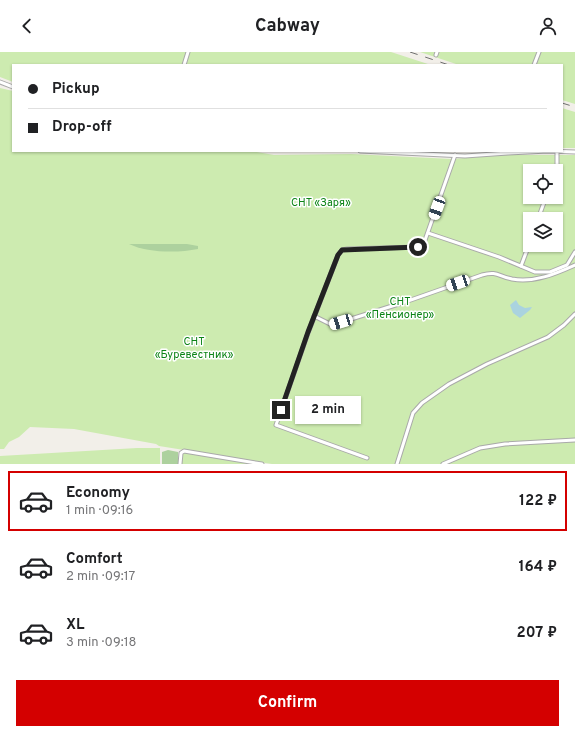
<!DOCTYPE html>
<meta charset="utf-8">
<style>
body{margin:0;font-family:Overpass,sans-serif;background:#f6f6f6;color:#202124;height:100vh;display:flex;flex-direction:column;font-size:15px;white-space:nowrap}
*{box-sizing:border-box;margin:0}
p{font-size:13px;color:#757577}
.icon{flex:none;width:22px;height:22px;fill:none;stroke:currentColor;stroke-width:2;stroke-linecap:round;stroke-linejoin:round}
.map{position:relative;height:412px;overflow:hidden}
.panel{display:flex;flex-direction:column;background:#fff;flex:1}
.panel>*{flex:none}
.banner{position:absolute;left:12px;top:12px;width:551px;height:88px;border-radius:0px;box-shadow:0 1px 3px #0004;display:grid;align-content:center;height:88px;padding:0 16px;background:#fff}
.fabs{position:absolute;left:523px;top:112px;display:grid;gap:8px}
.fabs a{display:grid;place-items:center;width:40px;height:40px;border-radius:0px;background:#fff;box-shadow:0 1px 3px #0004;font-size:20px}
.end{position:absolute;width:18px;height:18px;margin:-9px;border:5px solid #222;background:#fff;box-shadow:0 0 0 2px #fff}
.from{border-radius:50%}
.bubble{position:absolute;height:28px;border-radius:0px;background:#fff;box-shadow:0 1px 3px #0004;font-size:13px;font-weight:700;line-height:28px;text-align:center}
.car{position:absolute;width:12px;height:24px;margin:-12px -6px;border-radius:5px;box-shadow:0 0 3px 1px #0007;background:linear-gradient(#fff 24%,#345 0 40%,#fff 0 76%,#345 0 86%,#fff 0)}
.banner b{display:flex;align-items:center;gap:14px;height:38px;font-size:15px}
.banner b+b{border-top:1px solid #e0e0e0}
.banner i{width:10px;height:10px;background:#202124}
ul{padding:7px 0 0;list-style:none}
li{display:flex;align-items:center;gap:12px;height:60px;margin:0 8px 6px;padding:0 8px;border:2px solid transparent;border-radius:0px}
li div{flex:1}
li b{display:block;font-size:15px}
li em{font-style:normal;font-weight:700}
li.selected{border-color:#d40000}
li>.icon{width:36px;height:36px;stroke-width:1.5}
.cta{display:flex;gap:8px;margin-top:auto;padding:8px 16px}
.cta a{flex:1;height:46px;border-radius:0px;background:#d40000;color:#fff;font-size:16px;font-weight:700;line-height:46px;text-align:center}
header{display:flex;justify-content:space-between;align-items:center;height:52px;padding:0 16px;background:#fff;font-size:18px;font-weight:700}
.map>svg:first-child{display:block}
.grass{fill:#cdebb0;fill-rule:evenodd}
.forest{fill:#add19e}
.water{fill:#aad3df}
.lines{fill:none;stroke-linecap:round;stroke-linejoin:round}
.street-casing{stroke:#a9a9a9;stroke-width:5}
.street{stroke:#fff;stroke-width:3}
.rail{stroke:#707070;stroke-width:1;stroke-dasharray:8 8;stroke-linecap:butt}
.route{stroke:#222;stroke-width:5}
.labels{text-anchor:middle;dominant-baseline:central;stroke-width:3;stroke-linejoin:round;paint-order:stroke}
.park-label{font-size:11px;fill:#0c8416;stroke:#fff}
</style>
<header><svg class="icon" aria-label="back" viewBox="0 0 24 24"><path d="M15 5l-7 7 7 7"/></svg>Cabway<svg class="icon" aria-label="person" viewBox="0 0 24 24"><circle cx="12" cy="8" r="4"/><path d="M4 21q1-7 8-7t8 7"/></svg></header>
<div class="map">
<svg width="575" height="412" viewBox="0 0 575 412">
<rect width="100%" height="100%" fill="#f2efe9"/>
<g class="grass">
<polygon points="0,0 391,0 431,13 13,13 13,30 0,25"/>
<polygon points="420,0 575,0 575,52 562,48 562,13 459,13"/>
<path d="M0,36L13,39V99H251L274,103L351,102L452,107L502,103H575V412H272L159,394L156,392L74,377L30,375L19,385L9,390L4,397H0ZM530,119H556V145H530ZM530,167H556V193H530Z"/>
<polygon points="562,56 575,60 575,96 562,96"/>
<polygon points="137,396 160,396 160,412 0,412 0,404"/>
<polygon points="184,400 254,412 182,412 182,402"/>
</g>
<g class="forest">
<path d="M129,192H187L198,194V197C178,201 147,201 129,192Z"/>
<polygon points="168,398 178,400 178,412 162,412 162,400"/>
</g>
<polygon class="water" points="516,248 519,253 525,256 532,255 530,258 520,266 513,261 510,253"/>
<g class="lines">
<defs>
<g id="street">
<polyline points="436,3 437,0"/>
<polyline points="184,13 188,0"/>
<polyline points="534,13 539,0"/>
<polyline points="0,30 13,35"/>
<polyline points="360,99 465,104 508,101 548,99 575,100"/>
<polyline points="555,119 557,113 557,100"/>
<polyline points="538,167 546,145"/>
<polyline points="428,181 499,205 535,220 550,220 567,213 575,200"/>
<polyline points="521,214 530,190"/>
<path d="M314,264L332,273L405,250L482,223C497,219 498,224 512,227C534,231 555,222 575,213"/>
<polyline points="367,406 276,373 308,281 338,203 342,198 347,197 418,195 424,191 455,103"/>
<polyline points="180,412 181,401 184,399 262,412"/>
<polyline points="397,412 413,361 422,351 449,332 487,312 548,285 564,273 575,262"/>
<polyline points="443,412 480,396 505,392 575,388"/>
</g>
</defs>
<use href="#street" class="street-casing"/>
<use href="#street" class="street"/>
<g class="rail">
<polyline points="410,0 449,13"/>
<polyline points="562,51 575,55"/>
</g>
</g>
<g class="lines">
<polyline class="route" points="281,358 308,280 338,203 342,198 418,195"/>
</g>
<g class="labels">
<g class="park-label">
<text x="321" y="151">СНТ «Заря»</text>
<text x="400" y="250">СНТ<tspan x="400" dy="13">«Пенсионер»</tspan></text>
<text x="194" y="290">СНТ<tspan x="194" dy="13">«Буревестник»</tspan></text>
</g>
</g>
</svg>
<div class="fabs">
<a><svg class="icon" aria-label="locate" viewBox="0 0 24 24"><circle cx="12" cy="12" r="6"/><path d="M12 2v4M12 18v4M2 12h4M18 12h4"/></svg></a>
<a><svg class="icon" aria-label="layers" viewBox="0 0 24 24"><path d="M12 4l9 5-9 5-9-5zM3 14l9 5 9-5"/></svg></a>
</div>
<i class="end from" style="left:418px;top:195px"></i>
<i class="end" style="left:281px;top:358px"></i>
<div class="bubble" style="left:295px;top:344px;width:66px">2 min</div>
<i class="car" style="left:437px;top:156px;rotate:200deg"></i>
<i class="car" style="left:458px;top:231px;rotate:251deg"></i>
<i class="car" style="left:341px;top:270px;rotate:253deg"></i>
<div class="banner">
<b><i class="from"></i>Pickup</b>
<b><i></i>Drop-off</b>
</div>
</div>
<section class="panel">
<ul>
<li class="selected"><svg class="icon" aria-label="car" viewBox="0 0 24 24"><path d="M5 17H2v-5l4-1 3-4h7l3 4 3 1v5h-3M9 17h6M6 11h13"/><circle cx="7" cy="17" r="2"/><circle cx="17" cy="17" r="2"/></svg><div><b>Economy</b><p>1 min · 09:16</p></div><em>122 ₽</em></li>
<li><svg class="icon" aria-label="car" viewBox="0 0 24 24"><path d="M5 17H2v-5l4-1 3-4h7l3 4 3 1v5h-3M9 17h6M6 11h13"/><circle cx="7" cy="17" r="2"/><circle cx="17" cy="17" r="2"/></svg><div><b>Comfort</b><p>2 min · 09:17</p></div><em>164 ₽</em></li>
<li><svg class="icon" aria-label="car" viewBox="0 0 24 24"><path d="M5 17H2v-5l4-1 3-4h7l3 4 3 1v5h-3M9 17h6M6 11h13"/><circle cx="7" cy="17" r="2"/><circle cx="17" cy="17" r="2"/></svg><div><b>XL</b><p>3 min · 09:18</p></div><em>207 ₽</em></li>
</ul>
<div class="cta"><a>Confirm</a></div>
</section>
